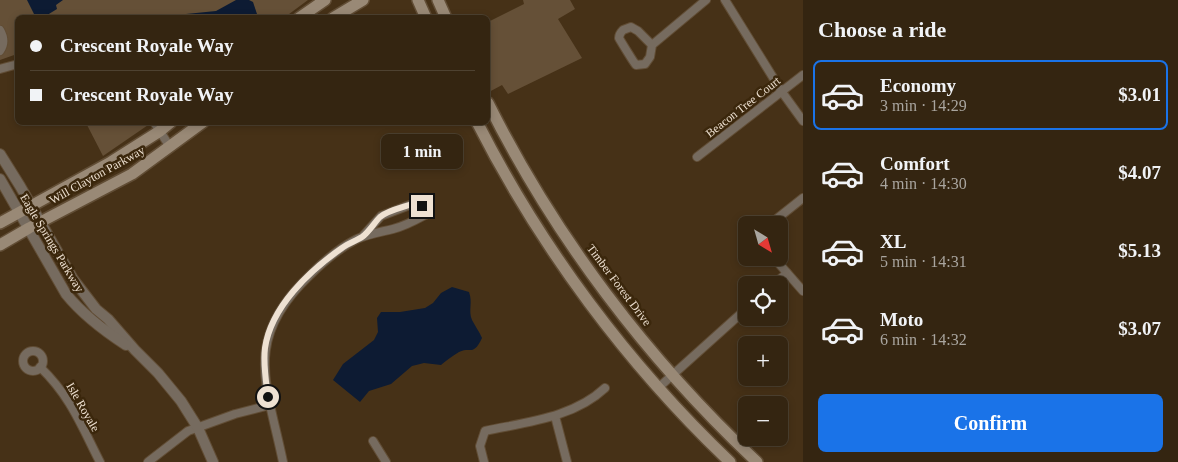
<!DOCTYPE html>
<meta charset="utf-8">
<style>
body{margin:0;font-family:Georgia,serif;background:#3c2d1a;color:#f1f3f6;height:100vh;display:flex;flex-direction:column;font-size:19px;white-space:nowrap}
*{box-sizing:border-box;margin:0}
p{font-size:16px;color:#a9a59f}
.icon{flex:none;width:28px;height:28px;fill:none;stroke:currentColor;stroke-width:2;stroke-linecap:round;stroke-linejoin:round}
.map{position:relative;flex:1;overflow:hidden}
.drawer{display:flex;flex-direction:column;background:#342511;width:375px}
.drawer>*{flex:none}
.top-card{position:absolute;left:15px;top:15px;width:475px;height:110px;border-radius:8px;box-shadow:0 2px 8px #0003,0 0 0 1px #4e4231;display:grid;align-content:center;height:110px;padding:0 15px;background:#342511}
.needle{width:32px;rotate:143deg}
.buttons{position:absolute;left:738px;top:216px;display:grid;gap:10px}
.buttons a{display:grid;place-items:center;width:50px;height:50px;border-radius:8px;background:#342511;box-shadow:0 2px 8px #0003,0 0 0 1px #4e4231;font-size:25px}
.end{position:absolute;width:22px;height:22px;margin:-11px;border:6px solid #eee1d2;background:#111;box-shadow:0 0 0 2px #111}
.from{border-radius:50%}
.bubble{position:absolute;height:35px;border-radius:8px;background:#342511;box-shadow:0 2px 8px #0003,0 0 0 1px #4e4231;font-size:16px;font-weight:600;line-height:35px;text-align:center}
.top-card b{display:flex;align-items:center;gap:18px;height:48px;font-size:19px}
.top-card b+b{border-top:1px solid #4e4231}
.top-card i{width:12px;height:12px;background:#f1f3f6}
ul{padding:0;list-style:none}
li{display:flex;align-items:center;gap:15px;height:70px;margin:0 10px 8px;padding:0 5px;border:2px solid transparent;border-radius:8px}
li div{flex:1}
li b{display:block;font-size:19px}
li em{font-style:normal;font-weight:600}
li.active{border-color:#1a73e8}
li>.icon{width:45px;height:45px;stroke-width:1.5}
h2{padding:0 15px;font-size:22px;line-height:60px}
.primary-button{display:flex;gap:10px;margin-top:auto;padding:10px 15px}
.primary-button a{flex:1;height:58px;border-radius:8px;background:#1a73e8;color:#fff;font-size:20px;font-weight:600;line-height:58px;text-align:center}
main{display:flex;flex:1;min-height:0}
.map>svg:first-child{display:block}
.green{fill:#655037}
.water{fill:#0d1b33}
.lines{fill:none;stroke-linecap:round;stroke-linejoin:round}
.minor-casing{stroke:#614d35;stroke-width:10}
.tertiary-casing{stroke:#614d35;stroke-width:12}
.secondary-casing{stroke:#614d35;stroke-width:14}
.minor{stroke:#766b5f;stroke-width:8}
.tertiary{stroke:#766b5f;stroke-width:10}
.secondary{stroke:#998976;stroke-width:11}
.route{stroke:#eee1d2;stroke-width:6}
.labels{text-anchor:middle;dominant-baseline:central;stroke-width:5;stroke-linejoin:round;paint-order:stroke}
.street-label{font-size:12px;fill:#eee1d2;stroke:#3b270c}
</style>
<main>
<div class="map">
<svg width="803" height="462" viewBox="0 0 803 462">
<rect width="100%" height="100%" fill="#463117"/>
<g class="green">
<polygon points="0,0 308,0 285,17 18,18 17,54 0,60"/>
<polygon points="523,0 570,0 575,9 558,19 582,58 508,94 502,85 489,92 488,88 488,22 524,4"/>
<polygon points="86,123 151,123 103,156"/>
</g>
<g class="water">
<polygon points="27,0 63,0 56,5 57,9 44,17 36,18"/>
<polygon points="236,0 249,0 253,2 258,17 170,17 176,15 216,11"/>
<path d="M452,287L469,292C473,303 468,310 472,320C475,326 479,331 482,338C473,357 471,346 459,352C452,356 446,361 441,365L424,363L412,366L391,384L369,391L360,402L333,380L343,364L374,340L378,332L377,318L381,312H400L425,308L433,303L441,293Z"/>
</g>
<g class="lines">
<defs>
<g id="minor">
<polyline points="725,0 782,92 803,121"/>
<path d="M0,30C4,37 5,44 0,51"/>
<path d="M652,45L638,31L631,27L623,30C621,32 619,35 619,38C620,40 634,63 636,65L645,64L650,57L652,45L706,0"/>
<polyline points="0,69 18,64"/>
<polyline points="154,122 170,147"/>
<polyline points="697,157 803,75"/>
<polyline points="769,225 803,198"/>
<polyline points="774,258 803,291"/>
<polyline points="773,285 787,273"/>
<circle cx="33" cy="361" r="10"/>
<path d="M40,367C71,397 81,425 100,462"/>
<polyline points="658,388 746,309"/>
<polyline points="555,416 567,462"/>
<polyline points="373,441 386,462"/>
<polyline points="148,462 188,431 235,414 270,405"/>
<path d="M283,462C267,384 242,340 309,276C323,262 339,248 357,239C368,234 381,232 393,229C405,226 414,221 425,215L422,206L415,203L381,216L362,237"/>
<path d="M484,462L480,446L485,431C526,422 573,418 605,388"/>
</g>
<g id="tertiary">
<polyline points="0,154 20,186 73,279 96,309 108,319 135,350 158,373 181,401 198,428 213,462"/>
<path d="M0,179L66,294C83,315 103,330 126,345"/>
</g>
<g id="secondary">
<polyline points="418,0 426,18"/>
<polyline points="438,0 446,18"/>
<polyline points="299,18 325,0"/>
<polyline points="333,18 363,0"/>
<path d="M488,103C555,237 648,360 757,462"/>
<path d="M477,122C541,248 628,365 730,462"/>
<polyline points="0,223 111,162 160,131 171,122"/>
<polyline points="0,245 29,228 132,174 203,122"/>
</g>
</defs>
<use href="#minor" class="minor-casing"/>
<use href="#tertiary" class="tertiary-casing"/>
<use href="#secondary" class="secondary-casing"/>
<use href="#minor" class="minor"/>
<use href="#tertiary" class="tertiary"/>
<use href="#secondary" class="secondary"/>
</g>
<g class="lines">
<path class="route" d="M268,397C266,381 263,365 265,348C271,307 309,271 342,248C348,243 356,241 362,237C369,232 374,223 380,217C388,210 405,207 415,203L422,206"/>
</g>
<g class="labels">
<g class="street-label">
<text transform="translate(743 107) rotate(-38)">Beacon Tree Court</text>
<text transform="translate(97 175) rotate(-29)">Will Clayton Parkway</text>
<text transform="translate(52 243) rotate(59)">Eagle Springs Parkway</text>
<text transform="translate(619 285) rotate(53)">Timber Forest Drive</text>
<text transform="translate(83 407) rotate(60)">Isle Royale</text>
</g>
</g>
</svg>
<div class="buttons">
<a><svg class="needle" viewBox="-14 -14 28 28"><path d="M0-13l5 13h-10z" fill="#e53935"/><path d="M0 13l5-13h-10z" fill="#a9a59f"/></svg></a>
<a><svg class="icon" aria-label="locate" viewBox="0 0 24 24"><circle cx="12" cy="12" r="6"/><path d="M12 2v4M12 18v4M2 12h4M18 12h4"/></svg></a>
<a>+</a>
<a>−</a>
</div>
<i class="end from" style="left:268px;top:397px"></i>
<i class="end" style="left:422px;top:206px"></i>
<div class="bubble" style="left:381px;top:134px;width:82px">1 min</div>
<div class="top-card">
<b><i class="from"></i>Crescent Royale Way</b>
<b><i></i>Crescent Royale Way</b>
</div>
</div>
<section class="drawer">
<h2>Choose a ride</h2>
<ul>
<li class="active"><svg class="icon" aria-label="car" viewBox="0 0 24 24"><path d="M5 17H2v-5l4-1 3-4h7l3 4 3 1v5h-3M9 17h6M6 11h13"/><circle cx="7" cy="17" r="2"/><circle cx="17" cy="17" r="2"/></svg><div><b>Economy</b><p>3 min · 14:29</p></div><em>$3.01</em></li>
<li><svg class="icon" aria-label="car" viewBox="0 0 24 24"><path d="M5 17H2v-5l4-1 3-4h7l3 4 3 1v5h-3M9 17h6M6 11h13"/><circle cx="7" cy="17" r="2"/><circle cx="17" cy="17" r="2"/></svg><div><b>Comfort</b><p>4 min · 14:30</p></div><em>$4.07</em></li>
<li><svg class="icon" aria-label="car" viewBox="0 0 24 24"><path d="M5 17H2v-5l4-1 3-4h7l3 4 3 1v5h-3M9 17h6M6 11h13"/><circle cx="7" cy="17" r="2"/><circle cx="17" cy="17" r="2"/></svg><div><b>XL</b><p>5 min · 14:31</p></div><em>$5.13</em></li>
<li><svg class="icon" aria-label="car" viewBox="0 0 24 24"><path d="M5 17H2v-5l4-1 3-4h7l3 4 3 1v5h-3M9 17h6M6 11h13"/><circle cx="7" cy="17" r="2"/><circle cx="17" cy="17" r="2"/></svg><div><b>Moto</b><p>6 min · 14:32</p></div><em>$3.07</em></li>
</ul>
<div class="primary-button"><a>Confirm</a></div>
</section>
</main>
